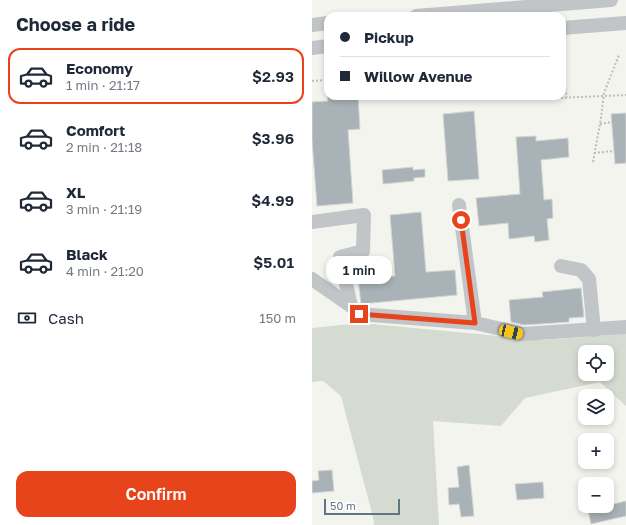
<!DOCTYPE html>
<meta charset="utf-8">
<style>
body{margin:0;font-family:"Golos Text",sans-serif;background:#f2f2f3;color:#1f2937;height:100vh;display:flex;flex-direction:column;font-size:15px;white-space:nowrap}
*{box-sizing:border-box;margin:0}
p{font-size:13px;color:#747a83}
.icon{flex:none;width:22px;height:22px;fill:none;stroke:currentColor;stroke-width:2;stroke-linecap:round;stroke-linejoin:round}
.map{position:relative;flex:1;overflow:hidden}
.sheet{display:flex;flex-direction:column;background:#fff;width:312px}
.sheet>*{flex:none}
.guide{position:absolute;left:12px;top:12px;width:242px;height:88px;border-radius:12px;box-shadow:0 2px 6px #0003;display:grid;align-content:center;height:88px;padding:0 16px;background:#fff}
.controls{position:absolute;left:266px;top:345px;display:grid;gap:8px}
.controls a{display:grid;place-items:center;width:36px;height:36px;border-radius:8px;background:#fff;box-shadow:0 2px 6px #0003;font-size:20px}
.scale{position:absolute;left:12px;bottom:10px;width:76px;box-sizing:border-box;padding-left:4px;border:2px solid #627582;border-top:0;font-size:11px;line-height:14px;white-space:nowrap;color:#627582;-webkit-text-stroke:3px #fff;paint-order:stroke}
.end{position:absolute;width:18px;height:18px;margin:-9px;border:5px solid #e7441c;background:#fff;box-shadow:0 0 0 2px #fff}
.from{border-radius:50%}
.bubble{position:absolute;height:28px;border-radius:12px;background:#fff;box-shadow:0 2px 6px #0003;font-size:13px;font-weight:600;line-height:28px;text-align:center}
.car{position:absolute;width:12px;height:24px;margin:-12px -6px;border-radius:5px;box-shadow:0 0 3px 1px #0007;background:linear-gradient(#f5c518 24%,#345 0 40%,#f5c518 0 76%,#345 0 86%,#f5c518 0)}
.guide b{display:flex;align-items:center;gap:14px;height:38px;font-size:15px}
.guide b+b{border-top:1px solid #e0e1e3}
.guide i{width:10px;height:10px;background:#1f2937}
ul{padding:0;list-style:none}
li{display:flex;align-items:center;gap:12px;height:56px;margin:0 8px 6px;padding:0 8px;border:2px solid transparent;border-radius:12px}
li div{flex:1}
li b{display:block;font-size:15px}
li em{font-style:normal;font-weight:600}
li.active{border-color:#e7441c}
li>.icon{width:36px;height:36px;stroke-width:1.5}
h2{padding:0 16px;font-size:18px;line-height:48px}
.pay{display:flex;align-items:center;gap:10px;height:44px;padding:0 16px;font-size:15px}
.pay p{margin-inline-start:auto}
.primary-button{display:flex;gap:8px;margin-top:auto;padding:8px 16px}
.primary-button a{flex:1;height:46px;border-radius:12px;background:#e7441c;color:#fff;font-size:16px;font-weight:600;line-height:46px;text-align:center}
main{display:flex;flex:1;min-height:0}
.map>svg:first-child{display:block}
.green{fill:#d5dbd0;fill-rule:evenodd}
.building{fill:#a9b2b6;stroke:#d5d5d2}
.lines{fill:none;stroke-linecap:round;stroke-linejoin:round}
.path{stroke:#bbbdbf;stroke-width:2;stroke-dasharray:2 2;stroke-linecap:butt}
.minor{stroke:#c1c5c8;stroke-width:14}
.route{stroke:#e7441c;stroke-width:5}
</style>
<main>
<section class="sheet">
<h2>Choose a ride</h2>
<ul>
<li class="active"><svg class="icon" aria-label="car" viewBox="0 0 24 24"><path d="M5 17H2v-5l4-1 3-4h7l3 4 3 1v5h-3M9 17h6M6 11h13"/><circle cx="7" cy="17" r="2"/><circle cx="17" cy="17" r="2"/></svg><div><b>Economy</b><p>1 min · 21:17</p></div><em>$2.93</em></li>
<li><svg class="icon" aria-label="car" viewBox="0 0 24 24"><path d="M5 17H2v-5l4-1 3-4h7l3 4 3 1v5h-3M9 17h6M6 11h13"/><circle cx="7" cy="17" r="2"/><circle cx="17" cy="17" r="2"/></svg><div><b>Comfort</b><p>2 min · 21:18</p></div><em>$3.96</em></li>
<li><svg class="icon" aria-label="car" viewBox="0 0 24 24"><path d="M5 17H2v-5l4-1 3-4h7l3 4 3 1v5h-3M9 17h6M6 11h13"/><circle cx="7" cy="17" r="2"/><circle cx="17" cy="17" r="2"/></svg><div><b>XL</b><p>3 min · 21:19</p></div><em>$4.99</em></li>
<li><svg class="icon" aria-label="car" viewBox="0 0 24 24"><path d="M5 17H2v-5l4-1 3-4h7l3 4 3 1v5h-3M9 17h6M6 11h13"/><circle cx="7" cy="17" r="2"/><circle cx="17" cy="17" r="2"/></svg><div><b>Black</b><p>4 min · 21:20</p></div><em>$5.01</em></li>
</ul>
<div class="pay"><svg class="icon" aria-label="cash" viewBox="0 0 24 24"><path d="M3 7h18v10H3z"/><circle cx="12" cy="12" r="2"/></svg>Cash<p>150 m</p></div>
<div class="primary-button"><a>Confirm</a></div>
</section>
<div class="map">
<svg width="314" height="525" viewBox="0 0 314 525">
<rect width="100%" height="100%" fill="#f4f4ef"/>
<path class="green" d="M49,323L230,340L314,334V406L288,382L213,398L189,426L121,421L127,525H62L61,517L29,396L11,381L0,382V328ZM273,352H295V374H273Z"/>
<g class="building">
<polygon points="15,96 46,96 48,129 36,130 41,203 5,206 0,140 0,102 16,101"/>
<polygon points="162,111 167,179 136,181 131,114"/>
<polygon points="314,113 314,163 303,164 299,114"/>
<polygon points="224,136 224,141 256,138 257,157 229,160 232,200 240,199 241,218 235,219 237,240 223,242 222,236 197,239 196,223 167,226 164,198 208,194 204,137"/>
<polygon points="101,167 101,170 113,169 113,177 102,178 102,181 71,184 70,170"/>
<polygon points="109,212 114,272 143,270 145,295 49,304 46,279 83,276 78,215"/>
<polygon points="269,288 272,317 257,318 257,322 212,325 199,322 197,300 231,297 230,292"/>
<polygon points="157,465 162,516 149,517 147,504 137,505 136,488 147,487 145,467"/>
<polygon points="20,470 22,491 0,493 0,481 7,480 6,471"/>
<polygon points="231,482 232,498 205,500 203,484"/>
<polygon points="314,501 314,516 279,524 276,510"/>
</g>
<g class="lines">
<g class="path">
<polyline points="14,68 14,64 16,64"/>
<polyline points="250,73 255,97"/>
<polyline points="0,81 14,80"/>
<polyline points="177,96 246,98 314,95"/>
<polyline points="288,124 300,122"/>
<polyline points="282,153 302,151"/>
<polyline points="281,162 289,118 292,93 307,55"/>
</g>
<g class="minor">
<polyline points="104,16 299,0"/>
<polyline points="0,25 16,23"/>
<polyline points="250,28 314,23"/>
<polyline points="0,48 16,46"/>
<polyline points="147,205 163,323"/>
<polyline points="0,222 52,215 51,251 28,257 39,306"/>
<polyline points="249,266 269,270 277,279 282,330"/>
<polyline points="0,279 39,306 47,314 163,323 211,334 314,327"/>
</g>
</g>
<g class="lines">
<polyline class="route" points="47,314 163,323 149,220"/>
</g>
</svg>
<div class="controls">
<a><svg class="icon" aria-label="locate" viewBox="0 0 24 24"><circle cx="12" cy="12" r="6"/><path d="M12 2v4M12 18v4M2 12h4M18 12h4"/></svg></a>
<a><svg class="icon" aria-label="layers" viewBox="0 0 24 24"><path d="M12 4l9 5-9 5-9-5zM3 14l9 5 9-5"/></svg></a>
<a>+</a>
<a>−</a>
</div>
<div class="scale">50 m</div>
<i class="end from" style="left:149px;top:220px"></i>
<i class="end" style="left:47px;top:314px"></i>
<div class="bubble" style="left:14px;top:256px;width:66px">1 min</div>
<i class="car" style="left:199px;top:332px;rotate:103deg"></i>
<div class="guide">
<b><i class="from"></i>Pickup</b>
<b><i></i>Willow Avenue</b>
</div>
</div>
</main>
